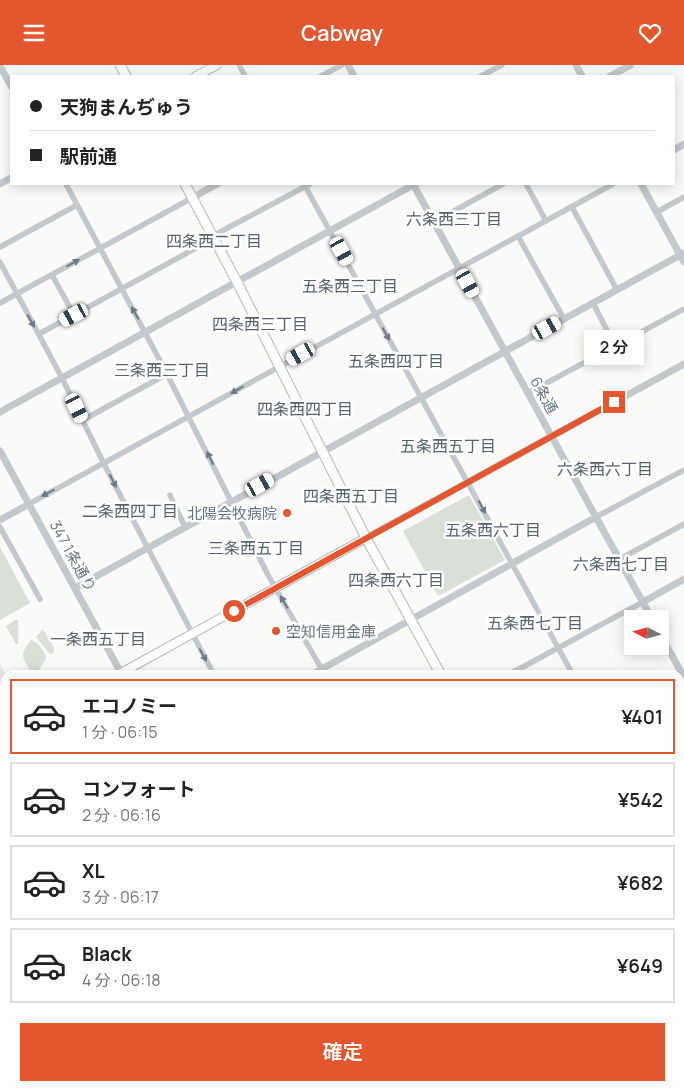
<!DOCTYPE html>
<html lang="ja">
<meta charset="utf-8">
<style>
body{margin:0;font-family:Manrope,"Noto Sans JP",sans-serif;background:#f6f6f6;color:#222;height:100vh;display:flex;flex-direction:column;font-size:19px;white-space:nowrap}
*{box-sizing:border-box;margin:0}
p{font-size:16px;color:#767676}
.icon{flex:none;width:28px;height:28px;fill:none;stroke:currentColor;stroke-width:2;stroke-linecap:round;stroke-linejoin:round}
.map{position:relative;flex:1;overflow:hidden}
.sheet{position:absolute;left:0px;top:605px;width:685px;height:421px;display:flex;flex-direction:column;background:#fff;border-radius:15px 15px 0 0;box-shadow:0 2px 12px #0003}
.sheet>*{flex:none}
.banner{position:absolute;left:10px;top:10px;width:665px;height:110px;border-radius:0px;box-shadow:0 2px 12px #0003;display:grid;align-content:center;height:110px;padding:0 20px;background:#fff}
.needle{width:32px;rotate:276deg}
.controls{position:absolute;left:624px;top:545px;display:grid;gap:10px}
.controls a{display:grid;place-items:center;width:45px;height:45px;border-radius:0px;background:#fff;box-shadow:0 2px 12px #0003;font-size:25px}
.end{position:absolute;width:22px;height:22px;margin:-11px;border:6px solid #e4572e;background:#fff;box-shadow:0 0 0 2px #fff}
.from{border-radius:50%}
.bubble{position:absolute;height:35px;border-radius:0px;background:#fff;box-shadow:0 2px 12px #0003;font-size:16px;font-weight:600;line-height:35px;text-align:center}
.car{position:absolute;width:15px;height:30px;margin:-15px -8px;border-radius:6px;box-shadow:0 0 4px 1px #0007;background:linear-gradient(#fff 24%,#345 0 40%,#fff 0 76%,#345 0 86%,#fff 0)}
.banner b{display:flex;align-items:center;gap:18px;height:48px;font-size:19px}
.banner b+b{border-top:1px solid #e0e0e0}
.banner i{width:12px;height:12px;background:#222}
ul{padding:9px 0 0;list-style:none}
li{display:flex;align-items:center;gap:15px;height:75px;margin:0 10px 8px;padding:0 10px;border:2px solid #e0e0e0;border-radius:0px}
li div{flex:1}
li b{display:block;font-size:19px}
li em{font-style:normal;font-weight:600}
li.on{border-color:#e4572e}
li>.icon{width:45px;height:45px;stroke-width:1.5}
.cta{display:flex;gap:10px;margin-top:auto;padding:10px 20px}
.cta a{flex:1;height:58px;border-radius:0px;background:#e4572e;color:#fff;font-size:20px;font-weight:600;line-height:58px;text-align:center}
header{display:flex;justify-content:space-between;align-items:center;height:65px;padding:0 20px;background:#e4572e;color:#fff;font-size:22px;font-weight:600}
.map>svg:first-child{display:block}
.built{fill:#e8e9e9}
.green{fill:#dadfd7}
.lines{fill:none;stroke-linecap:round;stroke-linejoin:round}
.secondary-casing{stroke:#b3babf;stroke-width:10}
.primary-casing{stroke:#b5babe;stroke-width:11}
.minor{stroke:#c3c8cc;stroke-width:5.5}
.tertiary{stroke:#c3c8cc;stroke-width:7}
.secondary{stroke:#fff;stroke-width:8}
.primary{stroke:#fff;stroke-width:9}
.rail-casing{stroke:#a2aab0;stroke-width:4}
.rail{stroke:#fff;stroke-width:2;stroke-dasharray:5.5;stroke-linecap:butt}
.oneway{fill:#6a7a87}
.route{stroke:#e4572e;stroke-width:6}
.poi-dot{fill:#e4572e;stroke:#fff;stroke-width:2}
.labels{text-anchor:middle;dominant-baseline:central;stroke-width:5;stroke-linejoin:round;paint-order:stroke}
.street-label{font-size:15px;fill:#657683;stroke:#fff}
.poi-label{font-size:15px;fill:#657683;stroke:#fff;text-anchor:end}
.neighbourhood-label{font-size:16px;fill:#57646e;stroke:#fff}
</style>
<header><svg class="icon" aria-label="menu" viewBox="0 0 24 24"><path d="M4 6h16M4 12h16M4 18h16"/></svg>Cabway<svg class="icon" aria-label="heart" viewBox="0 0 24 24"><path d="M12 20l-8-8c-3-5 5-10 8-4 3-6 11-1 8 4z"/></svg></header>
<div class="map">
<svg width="684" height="1026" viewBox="0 0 684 1026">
<rect width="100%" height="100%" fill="#fafaf8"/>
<polygon class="built" points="0,598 6,610 5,610 5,1021 226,1021 229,1026 11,1026 0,1019"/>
<g class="green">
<polygon points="469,430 505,495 438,531 403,466"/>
<polygon points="0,482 30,538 0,555"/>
<polygon points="15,555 18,555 18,579 16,579 6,561"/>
<polygon points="42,565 44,566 54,583 54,587 50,589 36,572"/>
<path d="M31,575C39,578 45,586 46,594L35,610L32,609C23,592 18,592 31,575Z"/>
</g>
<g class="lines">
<defs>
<g id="secondary">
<polyline points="196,11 217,0"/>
<polyline points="121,608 366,473"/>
<polyline points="680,851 684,849"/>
<polyline points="364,1026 372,1021"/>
</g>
<g id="primary">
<polyline points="120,0 126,11"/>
<polyline points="185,119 237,217 366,473 441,610"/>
<polyline points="667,1021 670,1026"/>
</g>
</defs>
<use href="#secondary" class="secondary-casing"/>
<use href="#primary" class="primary-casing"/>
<g class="minor">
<polyline points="239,0 245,11"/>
<polyline points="321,11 342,0"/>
<polyline points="481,11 502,0"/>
<polyline points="66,119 167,309 268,510 325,610"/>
<polyline points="304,119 573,610"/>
<polyline points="526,119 546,156"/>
<polyline points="572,142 617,225"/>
<polyline points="657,147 684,132"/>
<polyline points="434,157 503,119"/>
<polyline points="518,171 564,254"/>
<polyline points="0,182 77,140"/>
<polyline points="0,197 62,313 104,399 214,610"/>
<polyline points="52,210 74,250"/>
<polyline points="0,238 192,133"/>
<polyline points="593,238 615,281"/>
<polyline points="39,269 207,177 220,167 310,119"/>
<polyline points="528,328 684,244"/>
<polyline points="83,355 167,309"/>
<polyline points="170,430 185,462"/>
<polyline points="29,439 613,119"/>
<polyline points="596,452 684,405"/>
<polyline points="0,462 40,534"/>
<polyline points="620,494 684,459"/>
<polyline points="508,610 643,537"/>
<polyline points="680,732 684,730"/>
<polyline points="680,804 684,811"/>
<polyline points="680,908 684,915"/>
<polyline points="680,971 684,968"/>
<polyline points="255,1021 257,1026"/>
<polyline points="546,1021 548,1026"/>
<polyline points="581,1026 589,1021"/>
<polyline points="680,1026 684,1023"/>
</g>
<g class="tertiary">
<polyline points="348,0 354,11"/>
<polyline points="576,0 582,11"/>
<polyline points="0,1 11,21"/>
<polyline points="610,11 631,0"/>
<polyline points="674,85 684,79"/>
<polyline points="0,119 11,113"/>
<polyline points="413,119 652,554"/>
<polyline points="641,119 684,197"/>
<polyline points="192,133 217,119"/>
<polyline points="0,347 415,119"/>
<polyline points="0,386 122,610"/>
<polyline points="0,455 29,439"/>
<polyline points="366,473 684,299"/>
<polyline points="75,523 684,188"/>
<polyline points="643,537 684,514"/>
<polyline points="660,569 684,612"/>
<polyline points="311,610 596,452"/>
<polyline points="680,624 684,622"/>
<polyline points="346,1021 348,1026"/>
<polyline points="437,1021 440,1026"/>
</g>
<use href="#secondary" class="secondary"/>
<use href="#primary" class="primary"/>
<defs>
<g id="rail">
<polyline points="0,659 5,668"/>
<polyline points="0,674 5,683"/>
<polyline points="195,1021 198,1026"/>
<polyline points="212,1021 215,1026"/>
</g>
</defs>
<use href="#rail" class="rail-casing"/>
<use href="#rail" class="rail"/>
</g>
<defs><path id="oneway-solid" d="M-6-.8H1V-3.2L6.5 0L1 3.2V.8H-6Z" transform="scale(1.25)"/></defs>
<g class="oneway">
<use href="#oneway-solid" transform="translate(73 198) rotate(-29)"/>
<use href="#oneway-solid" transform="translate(135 248) rotate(-119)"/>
<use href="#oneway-solid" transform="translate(31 256) rotate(61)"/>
<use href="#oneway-solid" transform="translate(386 269) rotate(61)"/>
<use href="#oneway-solid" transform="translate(237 325) rotate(150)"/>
<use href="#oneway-solid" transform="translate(210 393) rotate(-116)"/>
<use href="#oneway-solid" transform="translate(113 416) rotate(63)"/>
<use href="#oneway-solid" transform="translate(48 428) rotate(152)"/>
<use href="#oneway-solid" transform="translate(482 442) rotate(62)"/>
<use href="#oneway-solid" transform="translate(284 537) rotate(-120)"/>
<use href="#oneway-solid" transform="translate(203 590) rotate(61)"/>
</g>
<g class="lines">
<polyline class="route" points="234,546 614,337"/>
</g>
<g class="poi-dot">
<circle cx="287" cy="448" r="5"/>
<circle cx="276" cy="566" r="5"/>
</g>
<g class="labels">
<g class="street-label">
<text transform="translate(544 330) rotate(61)">6条通</text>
<text transform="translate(73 491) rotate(61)">347 1条通り</text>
</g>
<g class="poi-label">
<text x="277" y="448">北陽会牧病院</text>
<text x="286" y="566" text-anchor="start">空知信用金庫</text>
</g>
<g class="neighbourhood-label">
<text x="454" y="154">六条西三丁目</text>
<text x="214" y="176">四条西二丁目</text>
<text x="350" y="221">五条西三丁目</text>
<text x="260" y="259">四条西三丁目</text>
<text x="396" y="296">五条西四丁目</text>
<text x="162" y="305">三条西三丁目</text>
<text x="305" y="344">四条西四丁目</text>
<text x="448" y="381">五条西五丁目</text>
<text x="605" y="404">六条西六丁目</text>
<text x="351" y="431">四条西五丁目</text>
<text x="130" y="446">二条西四丁目</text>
<text x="493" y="465">五条西六丁目</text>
<text x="256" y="483">三条西五丁目</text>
<text x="621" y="499">六条西七丁目</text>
<text x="396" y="515">四条西六丁目</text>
<text x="535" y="558">五条西七丁目</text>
<text x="98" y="574">一条西五丁目</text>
</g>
</g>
</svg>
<div class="controls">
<a><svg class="needle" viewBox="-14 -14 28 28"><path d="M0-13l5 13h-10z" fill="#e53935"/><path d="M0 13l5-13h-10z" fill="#767676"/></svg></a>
</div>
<i class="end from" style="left:234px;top:546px"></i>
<i class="end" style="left:614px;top:337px"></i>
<div class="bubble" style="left:584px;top:265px;width:60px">2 分</div>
<i class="car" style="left:342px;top:186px;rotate:151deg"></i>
<i class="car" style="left:468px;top:218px;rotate:151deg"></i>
<i class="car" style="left:74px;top:250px;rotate:242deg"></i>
<i class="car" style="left:547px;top:263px;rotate:61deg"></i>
<i class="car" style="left:301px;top:289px;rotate:241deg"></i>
<i class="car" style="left:77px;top:343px;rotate:154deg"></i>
<i class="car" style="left:260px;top:420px;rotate:61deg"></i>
<div class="banner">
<b><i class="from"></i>天狗まんぢゅう</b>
<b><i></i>駅前通</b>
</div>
<section class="sheet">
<ul>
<li class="on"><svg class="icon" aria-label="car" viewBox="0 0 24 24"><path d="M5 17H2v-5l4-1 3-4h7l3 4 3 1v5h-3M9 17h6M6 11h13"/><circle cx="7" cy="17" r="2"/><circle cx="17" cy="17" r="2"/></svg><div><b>エコノミー</b><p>1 分 · 06:15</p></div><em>¥401</em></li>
<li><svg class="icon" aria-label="car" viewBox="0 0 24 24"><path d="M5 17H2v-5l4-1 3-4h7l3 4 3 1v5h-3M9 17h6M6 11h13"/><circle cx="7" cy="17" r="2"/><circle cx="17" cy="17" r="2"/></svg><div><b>コンフォート</b><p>2 分 · 06:16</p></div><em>¥542</em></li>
<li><svg class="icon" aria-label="car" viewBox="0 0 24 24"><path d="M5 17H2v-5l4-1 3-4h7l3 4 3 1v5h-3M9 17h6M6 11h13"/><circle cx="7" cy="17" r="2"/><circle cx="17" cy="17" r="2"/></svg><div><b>XL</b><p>3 分 · 06:17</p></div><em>¥682</em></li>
<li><svg class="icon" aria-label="car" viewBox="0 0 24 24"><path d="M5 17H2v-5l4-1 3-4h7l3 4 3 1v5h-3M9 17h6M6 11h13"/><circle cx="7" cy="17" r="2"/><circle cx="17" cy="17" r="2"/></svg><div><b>Black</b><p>4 分 · 06:18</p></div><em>¥649</em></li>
</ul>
<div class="cta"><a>確定</a></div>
</section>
</div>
